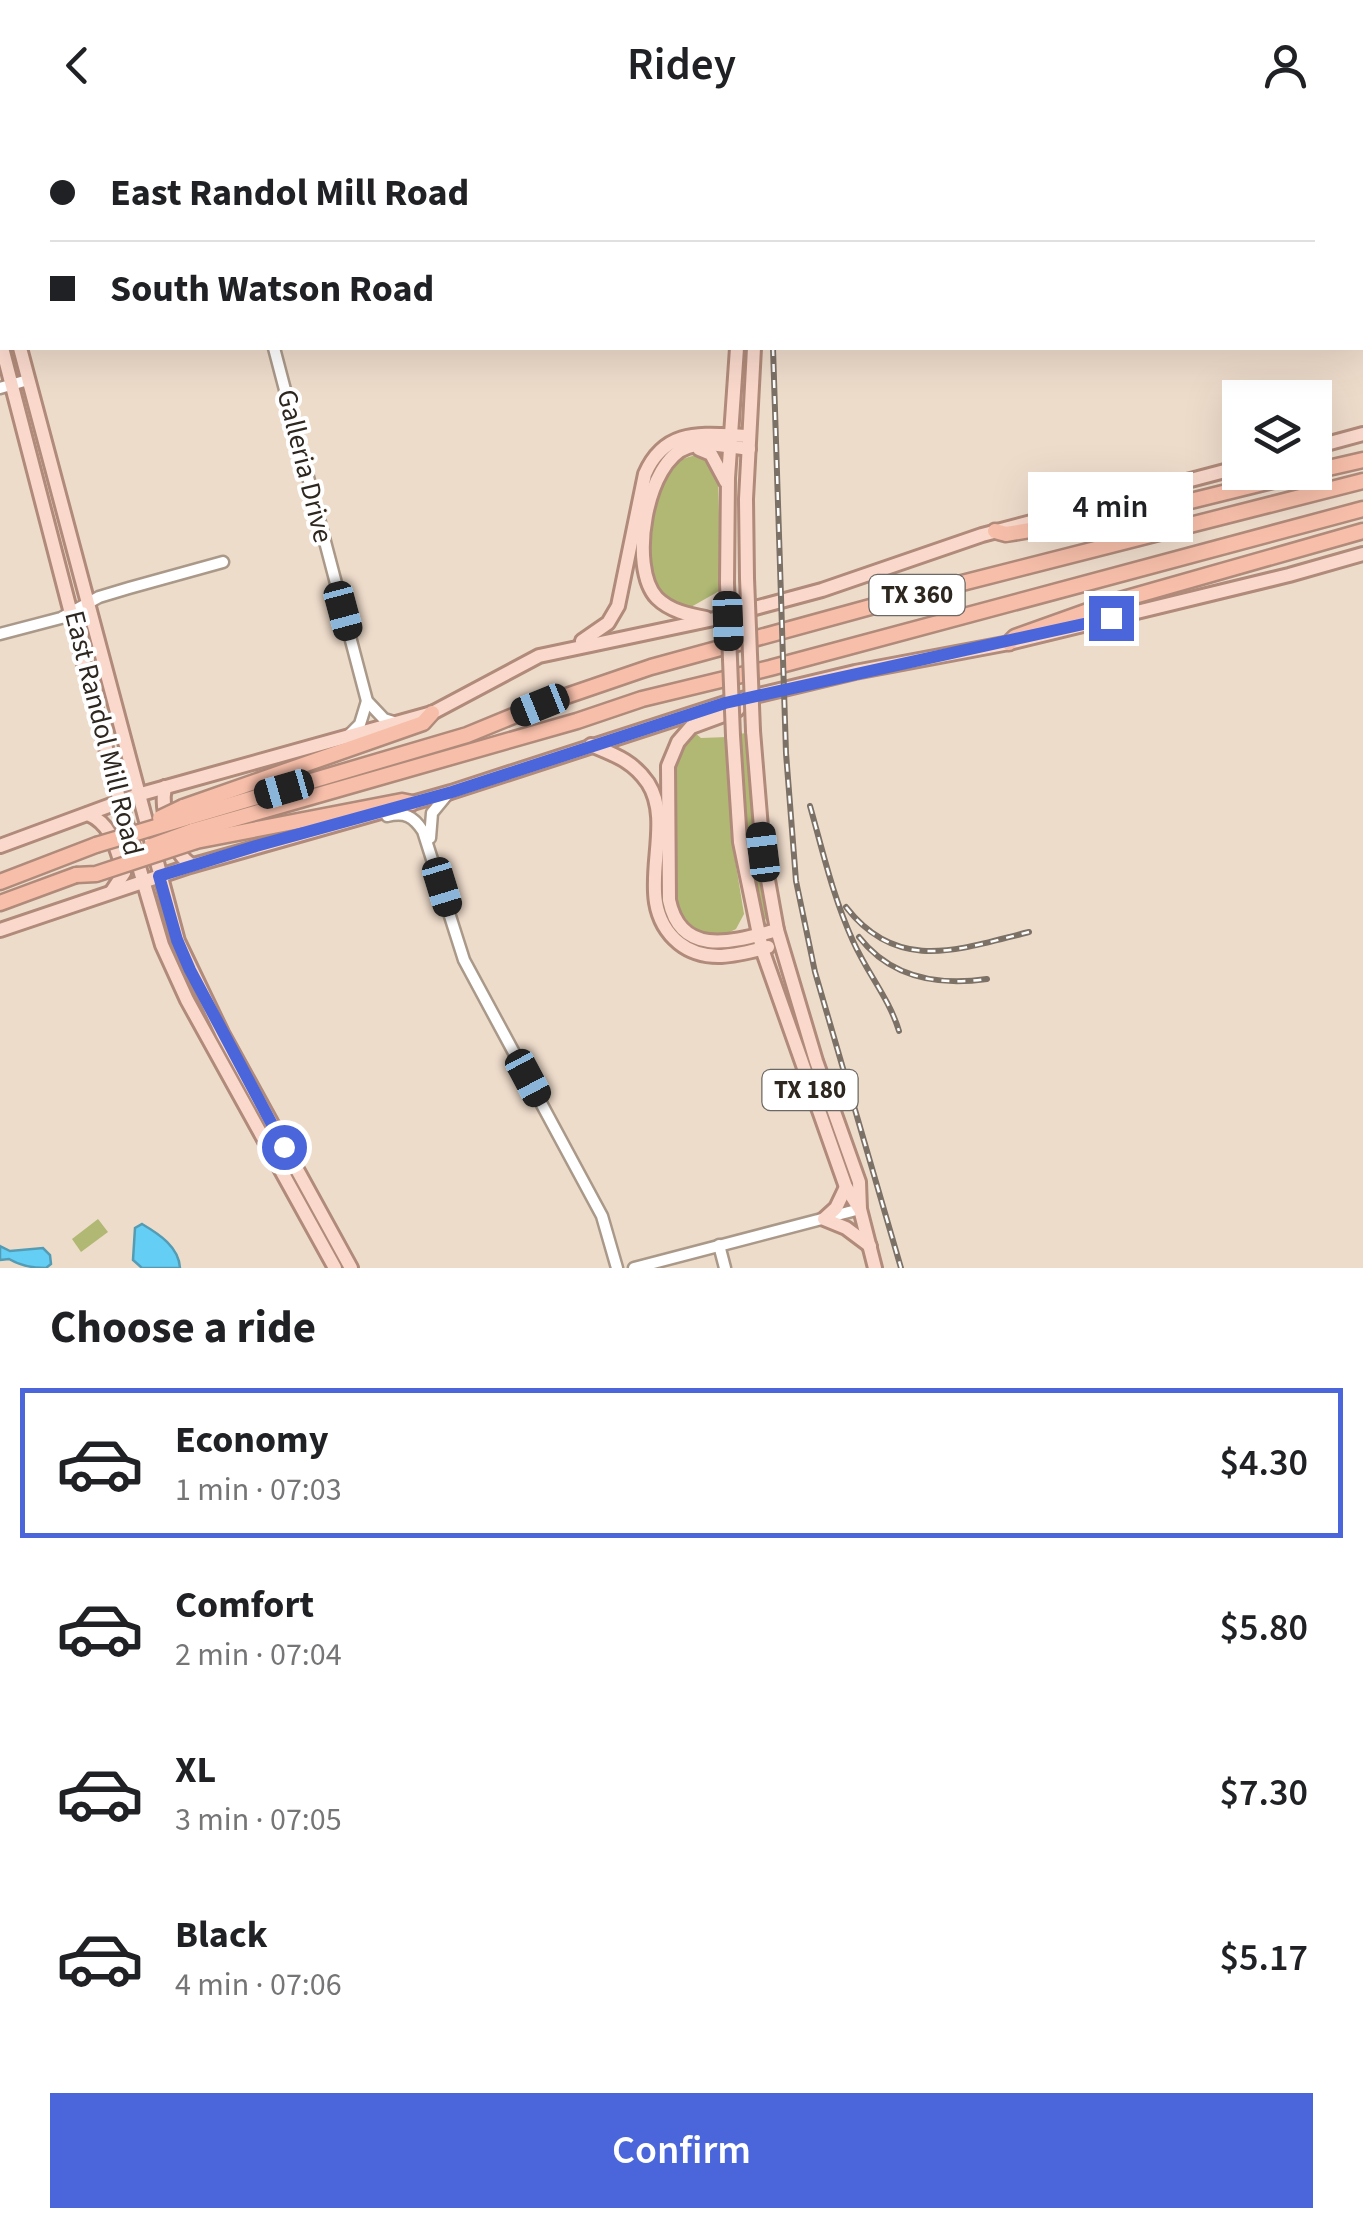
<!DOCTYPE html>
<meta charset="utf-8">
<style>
body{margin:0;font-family:"Source Sans 3",sans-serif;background:#f2f2f2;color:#202124;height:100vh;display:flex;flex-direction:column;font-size:38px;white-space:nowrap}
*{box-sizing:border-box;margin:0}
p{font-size:32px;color:#757577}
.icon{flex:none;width:55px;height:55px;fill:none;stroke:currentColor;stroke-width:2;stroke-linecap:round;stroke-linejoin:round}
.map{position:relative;height:1138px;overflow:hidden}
.drawer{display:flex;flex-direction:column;background:#fff;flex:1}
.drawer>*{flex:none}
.guide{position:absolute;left:0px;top:0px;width:1365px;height:220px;box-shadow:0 10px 40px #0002;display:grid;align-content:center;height:220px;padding:0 50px;background:#fff}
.controls{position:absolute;left:1222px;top:250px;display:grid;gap:20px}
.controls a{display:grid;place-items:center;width:110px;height:110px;border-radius:0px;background:#fff;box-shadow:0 10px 40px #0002;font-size:50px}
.end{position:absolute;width:45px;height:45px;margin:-22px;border:12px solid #4a66da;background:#fff;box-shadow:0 0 0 5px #fff}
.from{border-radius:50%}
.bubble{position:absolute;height:70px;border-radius:0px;background:#fff;box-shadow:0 10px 40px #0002;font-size:32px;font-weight:600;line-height:70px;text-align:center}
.car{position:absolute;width:30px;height:60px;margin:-30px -15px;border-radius:12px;box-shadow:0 0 8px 2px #0007;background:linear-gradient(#222 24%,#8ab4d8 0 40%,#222 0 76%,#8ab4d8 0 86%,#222 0)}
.guide b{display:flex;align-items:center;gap:35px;height:95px;font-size:38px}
.guide b+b{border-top:2px solid #e0e0e0}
.guide i{width:25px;height:25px;background:#202124}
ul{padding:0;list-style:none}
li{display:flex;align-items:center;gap:30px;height:150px;margin:0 20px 15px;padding:0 30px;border:5px solid transparent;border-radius:0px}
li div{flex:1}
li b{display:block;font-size:38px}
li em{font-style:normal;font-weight:600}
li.selected{border-color:#4a66da}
li>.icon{width:90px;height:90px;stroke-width:1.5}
h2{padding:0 50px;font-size:45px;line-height:120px}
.primary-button{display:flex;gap:20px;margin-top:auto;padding:20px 50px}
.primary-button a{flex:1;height:115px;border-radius:0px;background:#4a66da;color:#fff;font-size:40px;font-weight:600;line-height:115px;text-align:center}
header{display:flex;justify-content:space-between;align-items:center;height:130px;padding:0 50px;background:#fff;font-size:45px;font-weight:600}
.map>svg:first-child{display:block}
.green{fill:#b0b874}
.water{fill:#64cef4;stroke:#549cb4;stroke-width:2.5}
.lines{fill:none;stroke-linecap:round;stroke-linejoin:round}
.minor-casing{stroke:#aa9989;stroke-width:15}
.major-casing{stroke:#b08a7a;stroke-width:18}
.highway-casing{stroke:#b08a7a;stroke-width:19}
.minor{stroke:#fff;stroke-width:10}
.major{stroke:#fad9cc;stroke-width:12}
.highway{stroke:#f7bfaa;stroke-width:14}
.rail-casing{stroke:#7c7166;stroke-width:6}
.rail{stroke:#fff;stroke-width:2.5;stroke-dasharray:8;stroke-linecap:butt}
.major-bridge-casing{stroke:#b08a7a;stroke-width:18;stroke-linecap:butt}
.highway-bridge-casing{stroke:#b08a7a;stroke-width:19;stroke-linecap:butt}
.major-bridge{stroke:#fad9cc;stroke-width:12}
.highway-bridge{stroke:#f7bfaa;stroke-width:14}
.route{stroke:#4a66da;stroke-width:12}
.labels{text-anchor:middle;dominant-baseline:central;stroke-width:8;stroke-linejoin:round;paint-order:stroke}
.shield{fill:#fff;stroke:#6c6863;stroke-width:2.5}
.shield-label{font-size:25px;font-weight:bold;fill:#2d2720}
.street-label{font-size:28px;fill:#2d2720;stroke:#fff}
</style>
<header><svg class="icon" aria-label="back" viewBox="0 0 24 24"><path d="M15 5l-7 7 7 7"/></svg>Ridey<svg class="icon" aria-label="person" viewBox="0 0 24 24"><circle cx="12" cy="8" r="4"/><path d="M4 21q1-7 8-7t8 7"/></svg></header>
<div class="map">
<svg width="1363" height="1138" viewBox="0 0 1363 1138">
<rect width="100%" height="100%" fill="#eedccb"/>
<g class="green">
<path d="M697,325L705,327L718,346L721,460L691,477L690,481C678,476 664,472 657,460C641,434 651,362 670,338C677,330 687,327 697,325Z"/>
<polygon points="694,602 701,608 727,607 731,705 744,784 736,799 722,806 692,799 681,786 677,772 673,640 678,624"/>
<polygon points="746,603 755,709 767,791 759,782 745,696 739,604"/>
<polygon points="98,1089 108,1102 81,1122 72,1109"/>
</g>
<g class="water">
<path d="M142,1094C159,1104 179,1117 180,1138H142L133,1130L135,1098Z"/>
<path d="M0,1116L10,1121L43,1118L50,1125L51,1134L46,1138C32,1138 21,1136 9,1129L0,1130Z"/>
</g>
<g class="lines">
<defs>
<g id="minor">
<polyline points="218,0 218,2"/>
<polyline points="274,218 367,571 384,589 397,593"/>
<polyline points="0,258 28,250"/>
<polyline points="0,504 61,488 99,467 129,458 223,432"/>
<polyline points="349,605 360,594 367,571"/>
<path d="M387,686C405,682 413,686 423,701L464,830L602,1086L617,1138"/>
<polyline points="430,708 432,683 446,666"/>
<polyline points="719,1115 725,1138"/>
<polyline points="634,1138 860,1079"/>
</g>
<g id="major">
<polyline points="736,0 736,2"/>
<polyline points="1301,0 1302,2"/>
<polyline points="1324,0 1325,2"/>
<polyline points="1362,114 1363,116"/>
<polyline points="0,138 2,148"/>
<polyline points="1362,160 1363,161"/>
<polyline points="1362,174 1363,176"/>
<polyline points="0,210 120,672 162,815 187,870 335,1138"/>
<polyline points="20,218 178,811 222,903 351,1138"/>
<polyline points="1315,317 1363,304"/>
<polyline points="699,319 711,324 726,352"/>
<polyline points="747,448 746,369 754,218"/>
<polyline points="727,453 728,348 737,218"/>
<path d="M706,488C689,485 670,481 657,468C628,438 646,330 688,317C705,311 731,317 749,319"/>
<path d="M582,511L608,493L618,476L645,344C666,296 705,305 749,306"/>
<path d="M740,576L737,580L691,597L678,612L668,636L669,770C681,829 735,811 777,800"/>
<polyline points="753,601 763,722 777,800 816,931 859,1052 860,1079 875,1138"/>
<polyline points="733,606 740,712 762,819 846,1057 859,1078"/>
<path d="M591,615C615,625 633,631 648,653C678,700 628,771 679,813C705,834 738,825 768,817"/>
<path d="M165,657C160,679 172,724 192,735"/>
<path d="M88,684C113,695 116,719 124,743L112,761"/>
<polyline points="0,716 141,664 432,583 539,526 714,489 822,460 982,405 1240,337"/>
<polyline points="0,800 190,736 451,662 725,573 855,542 1009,513 1289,445 1363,424"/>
<polyline points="846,1057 836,1078 824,1089 846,1098 870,1116"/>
</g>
<g id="highway">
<polyline points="1315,341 1363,330"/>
<polyline points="995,401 1006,404 1162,378 1308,342"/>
<polyline points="1009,513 1015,507 1113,472 1363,401"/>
<polyline points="183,677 423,593 432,583"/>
<polyline points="186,688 467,605 540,575 651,537 907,467 1363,351"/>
<polyline points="192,701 577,591 642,569 770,538 1363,379"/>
<polyline points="196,711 402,671 412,673"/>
<polyline points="0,752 96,715"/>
<polyline points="0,773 76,745"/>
</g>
</defs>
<use href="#minor" class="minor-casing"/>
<use href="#major" class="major-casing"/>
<use href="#highway" class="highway-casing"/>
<use href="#minor" class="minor"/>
<use href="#major" class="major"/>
<use href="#highway" class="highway"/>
<defs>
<g id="rail">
<polyline points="761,0 761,2"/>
<polyline points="773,218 786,623 796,751 815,842 901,1138"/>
<path d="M810,676C823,722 833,767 853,811C867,843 889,868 899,901"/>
<path d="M846,777C898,844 960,819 1029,802"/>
<path d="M859,807C891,848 938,856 987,849"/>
</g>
</defs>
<use href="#rail" class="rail-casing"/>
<use href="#rail" class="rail"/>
<defs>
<g id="major-bridge">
<polyline points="747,448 753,601"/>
<polyline points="727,453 733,606"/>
</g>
<g id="highway-bridge">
<polyline points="160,688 183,677"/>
<polyline points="96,715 186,688"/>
<polyline points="151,716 192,701"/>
<polyline points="76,745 96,744 196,711"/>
</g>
</defs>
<use href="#major-bridge" class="major-bridge-casing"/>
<use href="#highway-bridge" class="highway-bridge-casing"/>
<use href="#major-bridge" class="major-bridge"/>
<use href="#highway-bridge" class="highway-bridge"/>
</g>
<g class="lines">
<polyline class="route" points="284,1017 190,840 177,810 159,746 256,716 452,662 725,573 1111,488"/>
</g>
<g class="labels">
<g class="shield">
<rect x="869.5" y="445" width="95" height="40" rx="8"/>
<rect x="762.5" y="940" width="95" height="40" rx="8"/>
</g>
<g class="shield-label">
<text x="917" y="465">TX 360</text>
<text x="810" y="960">TX 180</text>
</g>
<g class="street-label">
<text transform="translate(305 336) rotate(76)">Galleria Drive</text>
<text transform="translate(104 603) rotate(76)">East Randol Mill Road</text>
</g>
</g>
</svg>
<div class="controls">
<a><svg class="icon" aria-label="layers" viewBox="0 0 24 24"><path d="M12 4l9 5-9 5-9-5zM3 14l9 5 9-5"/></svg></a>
</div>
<i class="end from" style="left:284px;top:1017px"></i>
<i class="end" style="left:1111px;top:488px"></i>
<div class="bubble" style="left:1028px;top:342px;width:165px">4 min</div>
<i class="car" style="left:343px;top:481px;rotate:165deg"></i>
<i class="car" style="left:728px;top:491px;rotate:178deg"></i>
<i class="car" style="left:540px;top:575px;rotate:248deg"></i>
<i class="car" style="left:284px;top:659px;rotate:254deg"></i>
<i class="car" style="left:763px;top:722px;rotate:353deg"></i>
<i class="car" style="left:442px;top:757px;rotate:163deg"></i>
<i class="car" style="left:528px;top:948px;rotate:152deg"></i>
<div class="guide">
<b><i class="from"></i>East Randol Mill Road</b>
<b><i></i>South Watson Road</b>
</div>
</div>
<section class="drawer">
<h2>Choose a ride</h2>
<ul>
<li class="selected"><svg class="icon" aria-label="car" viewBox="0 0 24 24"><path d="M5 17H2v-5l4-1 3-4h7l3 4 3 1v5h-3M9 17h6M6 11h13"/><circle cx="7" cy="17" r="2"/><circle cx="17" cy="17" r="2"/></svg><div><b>Economy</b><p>1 min · 07:03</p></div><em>$4.30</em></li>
<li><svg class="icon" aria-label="car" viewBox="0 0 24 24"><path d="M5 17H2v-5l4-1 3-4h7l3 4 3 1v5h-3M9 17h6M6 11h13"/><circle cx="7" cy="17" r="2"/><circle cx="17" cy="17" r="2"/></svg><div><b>Comfort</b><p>2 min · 07:04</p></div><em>$5.80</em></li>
<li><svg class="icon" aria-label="car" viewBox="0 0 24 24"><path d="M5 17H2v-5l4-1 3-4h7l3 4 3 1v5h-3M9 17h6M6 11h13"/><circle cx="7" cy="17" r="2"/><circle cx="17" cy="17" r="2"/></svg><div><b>XL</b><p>3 min · 07:05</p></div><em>$7.30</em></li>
<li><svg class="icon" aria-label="car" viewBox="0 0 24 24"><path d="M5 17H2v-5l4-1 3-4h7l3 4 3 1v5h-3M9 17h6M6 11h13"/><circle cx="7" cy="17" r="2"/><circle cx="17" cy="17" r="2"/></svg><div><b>Black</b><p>4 min · 07:06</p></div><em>$5.17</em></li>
</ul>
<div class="primary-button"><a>Confirm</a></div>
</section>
